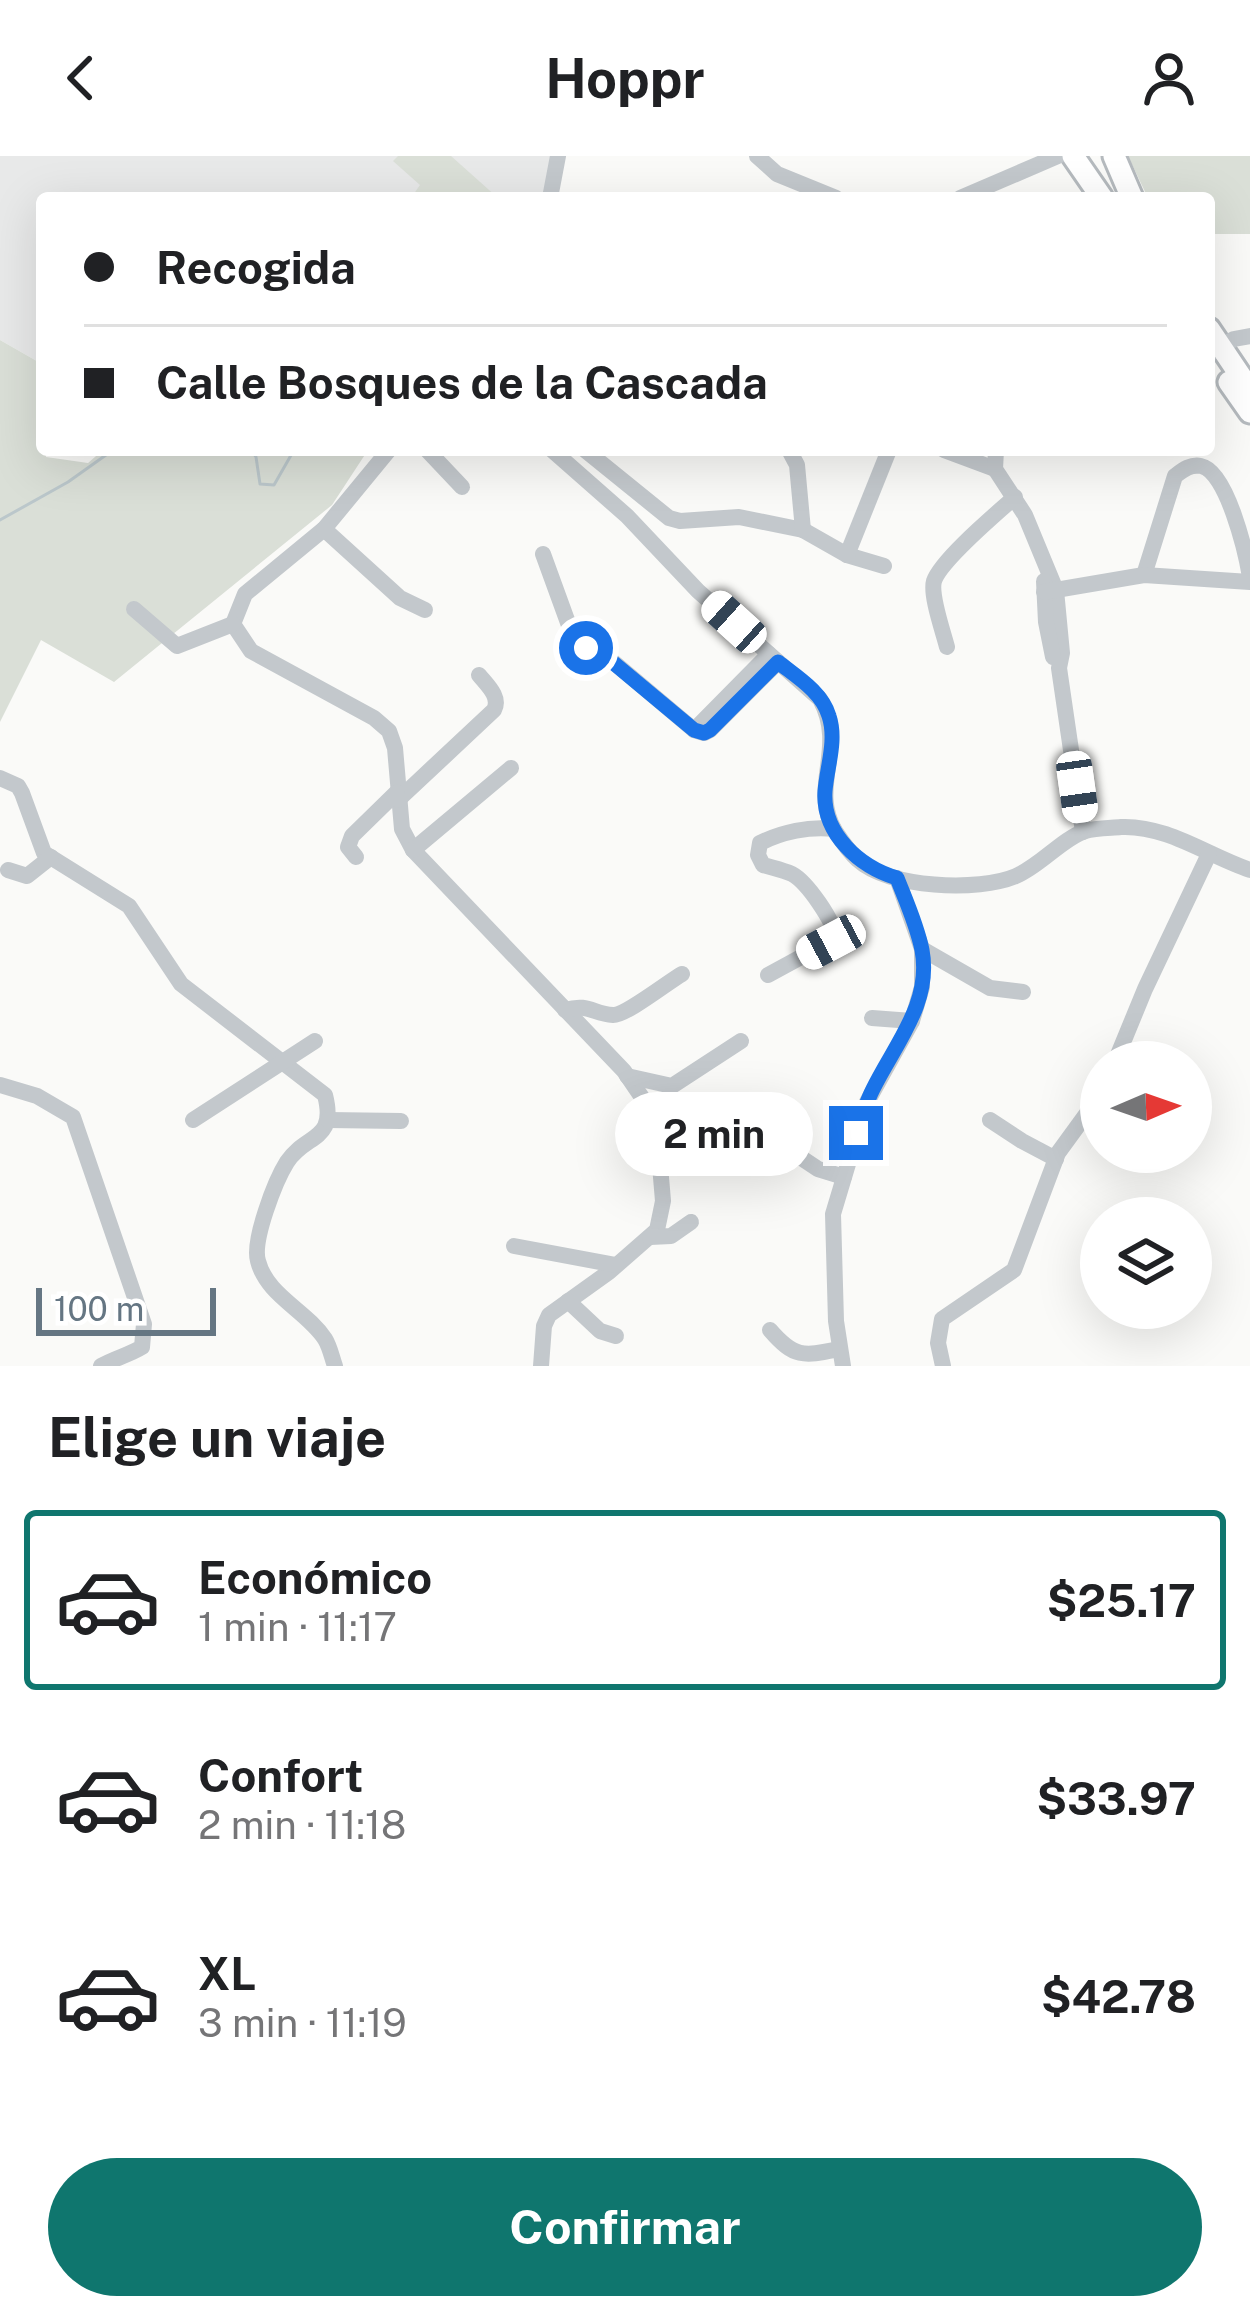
<!DOCTYPE html>
<html lang="es">
<meta charset="utf-8">
<style>
body{margin:0;font-family:"Public Sans",sans-serif;background:#f6f6f6;color:#202124;height:100vh;display:flex;flex-direction:column;font-size:45px;white-space:nowrap}
*{box-sizing:border-box;margin:0}
p{font-size:39px;color:#757577}
.icon{flex:none;width:66px;height:66px;fill:none;stroke:currentColor;stroke-width:2;stroke-linecap:round;stroke-linejoin:round}
.map{position:relative;height:1210px;overflow:hidden}
.side{display:flex;flex-direction:column;background:#fff;flex:1}
.side>*{flex:none}
.hud{position:absolute;left:36px;top:36px;width:1179px;height:264px;border-radius:12px;box-shadow:0 12px 48px #0002;display:grid;align-content:center;height:264px;padding:0 48px;background:#fff}
.needle{width:78px;rotate:88deg}
.controls{position:absolute;left:1080px;top:885px;display:grid;gap:24px}
.controls a{display:grid;place-items:center;width:132px;height:132px;border-radius:50%;background:#fff;box-shadow:0 12px 48px #0002;font-size:60px}
.scale{position:absolute;left:36px;bottom:30px;width:180px;box-sizing:border-box;padding-left:12px;border:6px solid #657683;border-top:0;font-size:33px;line-height:42px;white-space:nowrap;color:#657683;-webkit-text-stroke:9px #fff;paint-order:stroke}
.end{position:absolute;width:54px;height:54px;margin:-27px;border:15px solid #1a73e8;background:#fff;box-shadow:0 0 0 6px #fff}
.from{border-radius:50%}
.bubble{position:absolute;height:84px;border-radius:42px;background:#fff;box-shadow:0 12px 48px #0002;font-size:39px;font-weight:700;line-height:84px;text-align:center}
.car{position:absolute;width:36px;height:72px;margin:-36px -18px;border-radius:15px;box-shadow:0 0 9px 3px #0007;background:linear-gradient(#fff 24%,#345 0 40%,#fff 0 76%,#345 0 86%,#fff 0)}
.hud b{display:flex;align-items:center;gap:42px;height:114px;font-size:45px}
.hud b+b{border-top:3px solid #e0e0e0}
.hud i{width:30px;height:30px;background:#202124}
ul{padding:0;list-style:none}
li{display:flex;align-items:center;gap:36px;height:180px;margin:0 24px 18px;padding:0 24px;border:6px solid transparent;border-radius:12px}
li div{flex:1}
li b{display:block;font-size:45px}
li em{font-style:normal;font-weight:700}
li.on{border-color:#0f766e}
li>.icon{width:108px;height:108px;stroke-width:1.5}
h2{padding:0 48px;font-size:54px;line-height:144px}
.button{display:flex;gap:24px;margin-top:auto;padding:24px 48px}
.button a{flex:1;height:138px;border-radius:72px;background:#0f766e;color:#fff;font-size:48px;font-weight:700;line-height:138px;text-align:center}
header{display:flex;justify-content:space-between;align-items:center;height:156px;padding:0 48px;background:#fff;font-size:54px;font-weight:700}
.map>svg:first-child{display:block}
.built{fill:#e8e9e9}
.green{fill:#dadfd7}
.lines{fill:none;stroke-linecap:round;stroke-linejoin:round}
.stream{stroke:#bbc7cb;stroke-width:3}
.major-casing{stroke:#b5babe;stroke-width:27}
.minor{stroke:#c3c8cc;stroke-width:16}
.major{stroke:#fff;stroke-width:21}
.route{stroke:#1a73e8;stroke-width:15}
</style>
<header><svg class="icon" aria-label="back" viewBox="0 0 24 24"><path d="M15 5l-7 7 7 7"/></svg>Hoppr<svg class="icon" aria-label="person" viewBox="0 0 24 24"><circle cx="12" cy="8" r="4"/><path d="M4 21q1-7 8-7t8 7"/></svg></header>
<div class="map">
<svg width="1250" height="1210" viewBox="0 0 1250 1210">
<rect width="100%" height="100%" fill="#fafaf8"/>
<polygon class="built" points="0,0 552,0 545,42 42,42 42,208 0,184"/>
<g class="green">
<polygon points="398,0 451,0 498,42 416,42 413,39 420,29 393,5"/>
<polygon points="1128,0 1250,0 1250,78 1209,78 1209,42 1148,42"/>
<polygon points="0,184 42,208 42,294 45,294 46,301 88,307 103,294 368,294 332,349 114,526 41,484 0,566"/>
</g>
<g class="lines">
<g class="stream">
<polyline points="251,294 256,301 260,328 274,329 294,294"/>
<polyline points="0,364 68,326 113,294"/>
</g>
<defs>
<g id="major">
<polyline points="1073,0 1102,42"/>
<polyline points="1114,0 1132,42"/>
<polyline points="1209,173 1250,234"/>
<polyline points="1229,226 1250,256"/>
</g>
</defs>
<use href="#major" class="major-casing"/>
<g class="minor">
<polyline points="757,0 777,18 836,42"/>
<polyline points="550,42 558,0"/>
<polyline points="960,42 1058,0"/>
<polyline points="1210,197 1234,183 1250,180"/>
<polyline points="389,294 324,373 245,438 233,468 251,495 374,562 389,575 395,592 402,673 413,694 624,915 656,962 663,1045 657,1074 609,1116 549,1159 544,1170 541,1210"/>
<polyline points="427,294 462,331"/>
<path d="M552,294L627,360L698,435L820,543C847,593 809,631 835,675C841,684 849,696 858,704C888,732 979,736 1016,720C1040,710 1062,683 1085,675C1095,672 1110,672 1121,671C1167,669 1208,700 1250,714"/>
<polyline points="585,294 669,362 680,365 739,361 803,374 847,399 884,410"/>
<polyline points="789,294 797,309 803,374"/>
<polyline points="944,294 995,313"/>
<polyline points="996,294 995,313 1025,359 1056,434 1062,497 1059,512 1083,676"/>
<polyline points="324,373 400,442 425,454"/>
<polyline points="543,398 571,475 587,492 611,504 694,574 704,577 710,574 778,506"/>
<polyline points="847,399 889,294"/>
<path d="M1144,419L1175,320C1183,314 1190,308 1201,310C1227,315 1246,397 1250,421"/>
<polyline points="1044,425 1046,466 1053,501"/>
<polyline points="1044,436 1144,419 1250,426"/>
<polyline points="134,453 177,490 233,468"/>
<path d="M947,491C943,475 930,439 934,425C941,404 997,357 1015,341"/>
<polyline points="694,574 769,498"/>
<path d="M0,622L18,630L22,637L44,697L129,750L181,828L325,939C337,986 306,977 287,1006C275,1025 252,1085 258,1105C267,1140 306,1154 325,1183C330,1191 332,1202 335,1210"/>
<path d="M398,644L494,554C501,541 487,529 479,519"/>
<polyline points="413,694 511,612"/>
<polyline points="356,701 348,691 352,680 397,636"/>
<polyline points="8,714 27,720 51,701"/>
<polyline points="922,793 990,832 1023,836"/>
<path d="M768,819L836,782C834,765 807,726 792,718C783,714 773,712 763,709L758,699L760,687C782,676 809,670 834,673"/>
<path d="M565,854C589,847 593,858 613,859C625,860 668,826 682,818"/>
<polyline points="872,862 912,865"/>
<polyline points="1115,906 1145,833 1209,698"/>
<polyline points="627,920 672,930 741,885"/>
<path d="M0,929L37,940L73,961L144,1168L142,1191C129,1199 115,1202 101,1210"/>
<polyline points="193,964 315,885"/>
<polyline points="328,964 401,965"/>
<polyline points="990,964 1022,985 1056,1003"/>
<polyline points="800,1001 818,1013 844,1021"/>
<polyline points="650,1081 671,1080 691,1066"/>
<polyline points="514,1090 616,1109"/>
<polyline points="568,1145 600,1175 616,1180"/>
<path d="M770,1174C795,1203 804,1200 840,1193"/>
<polyline points="843,1210 836,1165 833,1058 866,948 912,865 922,831 922,793 897,722"/>
<polyline points="943,1210 938,1187 942,1163 1014,1114 1058,997 1101,938"/>
</g>
<use href="#major" class="major"/>
</g>
<g class="lines">
<path class="route" d="M586,492L610,504L694,574L704,577L710,574L778,506C797,521 822,536 829,560C837,584 827,611 825,635C822,678 860,711 897,722C906,745 917,769 922,794C932,847 895,888 873,933C866,947 861,962 856,977"/>
</g>
</svg>
<div class="controls">
<a><svg class="needle" viewBox="-14 -14 28 28"><path d="M0-13l5 13h-10z" fill="#e53935"/><path d="M0 13l5-13h-10z" fill="#757577"/></svg></a>
<a><svg class="icon" aria-label="layers" viewBox="0 0 24 24"><path d="M12 4l9 5-9 5-9-5zM3 14l9 5 9-5"/></svg></a>
</div>
<div class="scale">100 m</div>
<i class="end from" style="left:586px;top:492px"></i>
<i class="end" style="left:856px;top:977px"></i>
<div class="bubble" style="left:615px;top:936px;width:198px">2 min</div>
<i class="car" style="left:734px;top:466px;rotate:312deg"></i>
<i class="car" style="left:1077px;top:631px;rotate:172deg"></i>
<i class="car" style="left:831px;top:786px;rotate:242deg"></i>
<div class="hud">
<b><i class="from"></i>Recogida</b>
<b><i></i>Calle Bosques de la Cascada</b>
</div>
</div>
<section class="side">
<h2>Elige un viaje</h2>
<ul>
<li class="on"><svg class="icon" aria-label="car" viewBox="0 0 24 24"><path d="M5 17H2v-5l4-1 3-4h7l3 4 3 1v5h-3M9 17h6M6 11h13"/><circle cx="7" cy="17" r="2"/><circle cx="17" cy="17" r="2"/></svg><div><b>Económico</b><p>1 min · 11:17</p></div><em>$25.17</em></li>
<li><svg class="icon" aria-label="car" viewBox="0 0 24 24"><path d="M5 17H2v-5l4-1 3-4h7l3 4 3 1v5h-3M9 17h6M6 11h13"/><circle cx="7" cy="17" r="2"/><circle cx="17" cy="17" r="2"/></svg><div><b>Confort</b><p>2 min · 11:18</p></div><em>$33.97</em></li>
<li><svg class="icon" aria-label="car" viewBox="0 0 24 24"><path d="M5 17H2v-5l4-1 3-4h7l3 4 3 1v5h-3M9 17h6M6 11h13"/><circle cx="7" cy="17" r="2"/><circle cx="17" cy="17" r="2"/></svg><div><b>XL</b><p>3 min · 11:19</p></div><em>$42.78</em></li>
</ul>
<div class="button"><a>Confirmar</a></div>
</section>
